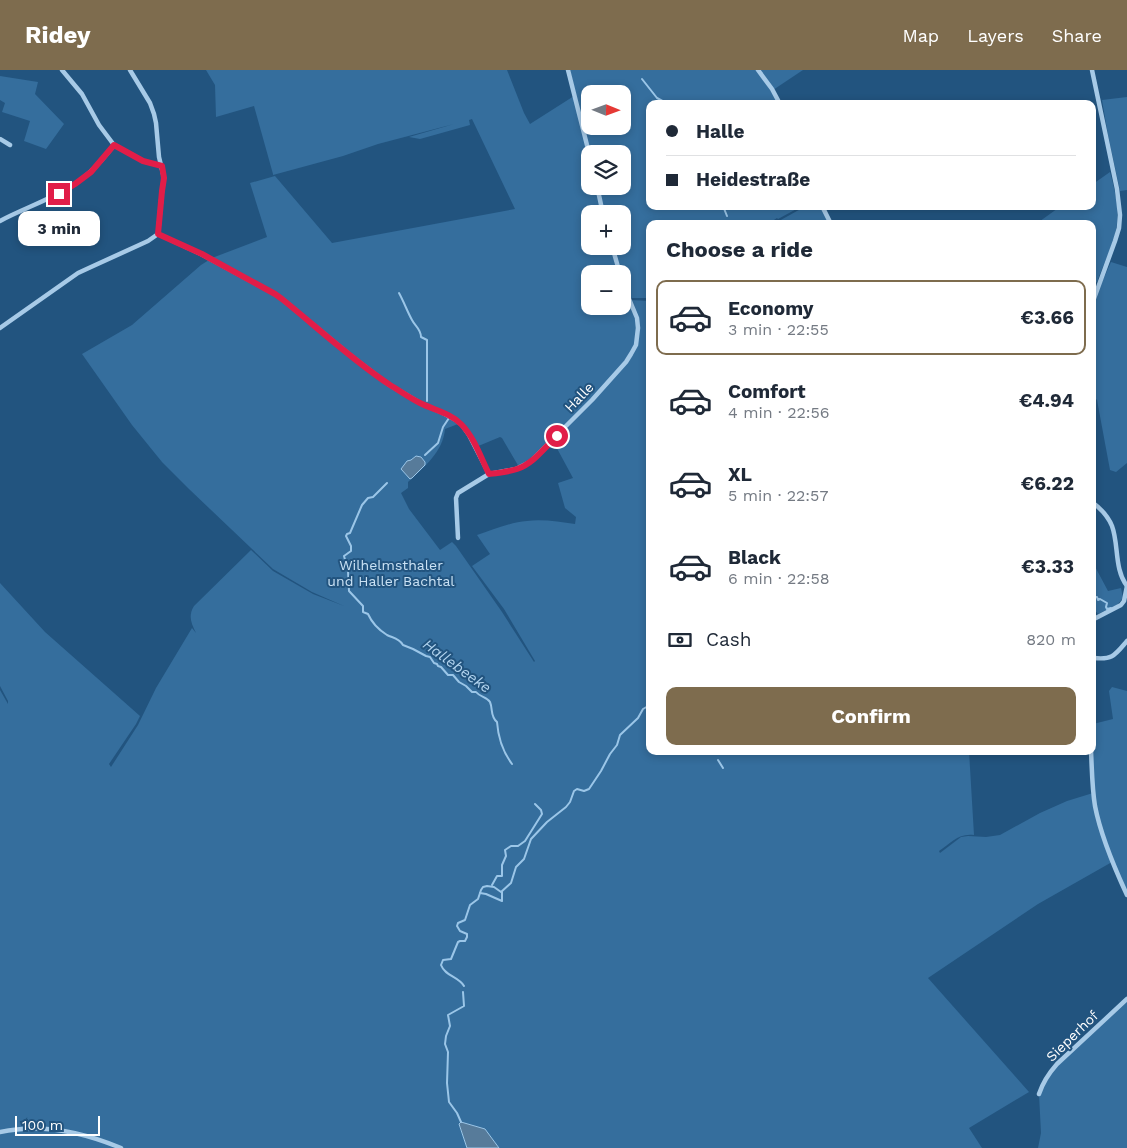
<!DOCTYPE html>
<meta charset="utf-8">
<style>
body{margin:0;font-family:"Work Sans",sans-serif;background:#f6f6f7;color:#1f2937;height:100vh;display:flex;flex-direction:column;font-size:19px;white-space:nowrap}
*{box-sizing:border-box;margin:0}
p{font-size:16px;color:#747a83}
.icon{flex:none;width:28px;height:28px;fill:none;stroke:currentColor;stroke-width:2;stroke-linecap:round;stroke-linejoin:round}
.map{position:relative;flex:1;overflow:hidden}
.sheet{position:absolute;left:646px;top:150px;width:450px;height:535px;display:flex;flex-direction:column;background:#fff;border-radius:10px;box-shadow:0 2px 8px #0003}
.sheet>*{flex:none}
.guide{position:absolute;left:646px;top:30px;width:450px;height:110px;border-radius:10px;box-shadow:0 2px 8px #0003;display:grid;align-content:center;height:110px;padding:0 20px;background:#fff}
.needle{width:32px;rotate:91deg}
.tools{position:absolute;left:581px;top:15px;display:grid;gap:10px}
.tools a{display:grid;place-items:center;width:50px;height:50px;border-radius:10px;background:#fff;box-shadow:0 2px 8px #0003;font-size:25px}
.scale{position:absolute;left:15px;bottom:12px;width:85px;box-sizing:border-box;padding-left:5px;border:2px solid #fff;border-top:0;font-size:14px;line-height:18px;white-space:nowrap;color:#fff;-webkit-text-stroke:4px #22547f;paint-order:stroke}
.end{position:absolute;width:22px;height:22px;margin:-11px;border:6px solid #e11d48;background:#fff;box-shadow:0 0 0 2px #fff}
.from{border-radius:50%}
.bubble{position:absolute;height:35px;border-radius:10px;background:#fff;box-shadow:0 2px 8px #0003;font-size:16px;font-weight:700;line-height:35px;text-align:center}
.guide b{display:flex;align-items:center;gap:18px;height:48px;font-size:19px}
.guide b+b{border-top:1px solid #e0e1e3}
.guide i{width:12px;height:12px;background:#1f2937}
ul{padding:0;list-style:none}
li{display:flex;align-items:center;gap:15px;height:75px;margin:0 10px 8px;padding:0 10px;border:2px solid transparent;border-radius:10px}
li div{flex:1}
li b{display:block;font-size:19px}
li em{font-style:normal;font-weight:700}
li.selected{border-color:#7e6c4e}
li>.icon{width:45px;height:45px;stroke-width:1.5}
h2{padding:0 20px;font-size:22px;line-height:60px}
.pay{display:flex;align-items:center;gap:12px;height:55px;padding:0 20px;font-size:19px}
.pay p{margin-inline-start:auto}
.cta{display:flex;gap:10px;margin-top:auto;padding:10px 20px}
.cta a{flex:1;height:58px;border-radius:10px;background:#7e6c4e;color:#fff;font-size:20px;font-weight:700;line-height:58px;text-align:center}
header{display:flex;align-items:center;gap:30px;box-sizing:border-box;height:70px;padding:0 25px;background:#7e6c4e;color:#fff}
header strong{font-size:24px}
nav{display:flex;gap:28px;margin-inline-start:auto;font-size:18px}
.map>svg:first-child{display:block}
.green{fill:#356e9d;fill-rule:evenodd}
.water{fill:#577b9a;stroke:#9bc6e8}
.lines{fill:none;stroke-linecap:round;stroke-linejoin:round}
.stream{stroke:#9bc6e8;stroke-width:2}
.minor{stroke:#a7cae7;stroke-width:4.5}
.route{stroke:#e11d48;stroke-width:6}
.labels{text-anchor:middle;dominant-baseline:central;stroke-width:4;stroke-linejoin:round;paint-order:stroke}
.street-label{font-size:14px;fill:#fff;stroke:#22547f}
.park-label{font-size:14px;fill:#cae2f5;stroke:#22547f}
.water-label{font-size:15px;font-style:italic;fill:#b2d4ef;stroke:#22547f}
</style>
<header>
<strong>Ridey</strong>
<nav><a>Map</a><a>Layers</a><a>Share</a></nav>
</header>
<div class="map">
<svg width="1127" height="1078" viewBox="0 0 1127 1078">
<rect width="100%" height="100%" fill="#22547f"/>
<g class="green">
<path d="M206,0H507L524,43L530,54L574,26L590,93V116H596L602,144H590V176H610L618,204H590V236H622L623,216C632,241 645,260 629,286C607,313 583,339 558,364C546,376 534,389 519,397L502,368L500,367L476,377C469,363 462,350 446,343V345L458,354L445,359C443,382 424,397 408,412V418L401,423L409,439L440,480L452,472L456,476L502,542L534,592L535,591L504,539L472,496L490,484L477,465C493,460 511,452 527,451C543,449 560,452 575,454L576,447L565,438L558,413L573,408L553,371L599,325L634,281L638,269L639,258L638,247L630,230L650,231V681H969L974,765C958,763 951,773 939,781L940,783L961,767L968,766L986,767L1000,765L1040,743L1067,731L1093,723C1096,747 1104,769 1112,792L1038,834L928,908L1029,1022L969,1058L982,1078H499L485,1059L461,1052L459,1055L467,1078H0V620L8,634V631L0,616V513L45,562L140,646L136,654L109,694L111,697L138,655L156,618L192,558L196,563C191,553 188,546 194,536L251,480L273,501L313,524L344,536L312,522L273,499L189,419L162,392L132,355L82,284L132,255L201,195L209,190L280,229L349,287L373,305L404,325L425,336V333L405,323L374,302L351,285L281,226L212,188L267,167L250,113L275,106L332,173L515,139L472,49L469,50L470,55L420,69L409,67L454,54L378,74L343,86L273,105V104L254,36L216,47L215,15Z"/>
<path d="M570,0H757L779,34H650V136H802L778,149L777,148L771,152L761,154H650V228H630L624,212L622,204H621L613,176H622V144H605L598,116H622V84H590ZM590,24H622V56H590Z"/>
<polygon points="759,0 803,0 773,20"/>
<polygon points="0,6 38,12 35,24 64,54 46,79 24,71 30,51 2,42 5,33 0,30"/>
<polygon points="1127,27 1127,120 1120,121 1108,65 1102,30"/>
<path d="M1110,102C1115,120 1120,141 1116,160C1112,178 1103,195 1097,212L1093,211L1092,154H1036L1061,136H1092L1093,114Z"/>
<polygon points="806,136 821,136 830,154 780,154 779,151"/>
<polygon points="1111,192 1127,197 1127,393 1116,402 1110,400 1097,330 1093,326 1093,239 1098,221"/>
<polygon points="1092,491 1108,521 1121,518 1123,528 1117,535 1098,544 1093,538"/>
<path d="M1112,617L1127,621V822C1115,795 1100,764 1096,735C1093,708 1092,681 1093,654L1113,649L1109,621Z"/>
<polygon points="1127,932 1127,1078 1038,1078 1041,1063 1039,1024 1050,1003"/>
</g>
<g class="water">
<polygon points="416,386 421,387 425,392 425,395 412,408 410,409 401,399 407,391 411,390"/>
<polygon points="461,1052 485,1059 499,1078 467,1078 459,1054"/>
</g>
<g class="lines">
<g class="stream">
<polyline points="642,9 657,28 668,34"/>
<polyline points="723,136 727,146"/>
<path d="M399,223C404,232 407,241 412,250C415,256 421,259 421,267L427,270V331"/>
<polyline points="425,385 438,373 443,357 449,348"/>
<path d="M387,413L373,427L368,428L362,435L350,463L347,464L346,466L351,476V481L344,486L348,501L349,521L363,536V542L368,544C372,553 379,560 387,565C393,568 399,568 403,575L413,579L426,586L430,587L434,593L437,594L438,596L441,597L448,605H453L459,612L466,616L472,622H476C480,627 487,627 490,632C493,639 490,646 497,652C498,666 503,682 512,694"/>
<polyline points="1092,527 1097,527 1098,530 1100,529 1107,533 1106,537 1107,539 1111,538"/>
<polyline points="718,690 723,698"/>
<polyline points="492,815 497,806 502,806 502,795 506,786 505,780 511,776 518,776 525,771 542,744 541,740 535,734"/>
<polyline points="480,823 486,824 502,831 502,822"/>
<path d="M464,916C459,907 445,906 441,895L443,890L451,889L458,872L460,871H465L467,867V864L460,861L457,856L458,853L465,850L470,835L478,829L481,820L483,817L487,816L494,817L501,822L511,813L516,797L524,789L531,769L547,752L566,737L570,732L574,721L577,719L584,721L589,719L601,701L610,684L617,675L620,665L638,648L643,639L650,635"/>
<polyline points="461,1052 457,1043 449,1032 447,1013 448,982 445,974 446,966 450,956 448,945 464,936 463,922"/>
</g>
<g class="minor">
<polyline points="62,0 82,24 99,55 114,75 143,91 162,96"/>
<polyline points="568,0 590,87"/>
<polyline points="758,0 772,19 780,34"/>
<polyline points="1092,0 1117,119 1120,145 1119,158 1115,171 1092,234"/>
<polyline points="0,69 10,75"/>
<polyline points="597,116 603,144"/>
<polyline points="822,136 831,154"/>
<path d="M0,151C30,135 66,125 91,101C100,93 107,84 114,75"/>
<polyline points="158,164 201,184 275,224 282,229 350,285 388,314 420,333 443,343 456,350 462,355 469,365 489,404"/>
<polyline points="612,176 620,204"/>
<polyline points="0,258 78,203 91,197 148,171 158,164 162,121 164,108 159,87 156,53 154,44 150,33 130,0"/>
<path d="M1092,432C1100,438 1108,446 1112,456C1119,475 1114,499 1127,516"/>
<polyline points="458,468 456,428 458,423 489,404 516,399 530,392 592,330 626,292 631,284 636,275 638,258 637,248 622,212"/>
<polyline points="1092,550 1121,535 1124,531 1127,516"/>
<path d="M1094,588C1113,590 1115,585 1127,571"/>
<path d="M1091,681C1092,700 1092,718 1095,736C1101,767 1114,797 1127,825"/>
<path d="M1039,1024C1043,1012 1049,1003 1057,994L1127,929"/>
<path d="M0,1062C41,1053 83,1062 121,1078"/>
</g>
</g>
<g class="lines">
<path class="route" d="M59,124L75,114L91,102L114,75L143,91L162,96L164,108L162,121L158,164L202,184L275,224L282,229C318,258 352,290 390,315C400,321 410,328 420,333C434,340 450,343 461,354C474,367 481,388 489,404C498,403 508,402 517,399C533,394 544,378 557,366"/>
</g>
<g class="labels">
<g class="street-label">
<text transform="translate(579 327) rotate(-46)">Halle</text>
<text transform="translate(1072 966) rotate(-44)">Sieperhof</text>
</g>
<g class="park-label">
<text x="391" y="495">Wilhelmsthaler<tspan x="391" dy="16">und Haller Bachtal</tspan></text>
</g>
<g class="water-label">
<text transform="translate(457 596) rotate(36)">Hallebeeke</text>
</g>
</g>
</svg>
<div class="tools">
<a><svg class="needle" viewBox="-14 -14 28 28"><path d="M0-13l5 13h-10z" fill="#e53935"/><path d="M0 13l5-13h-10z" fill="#747a83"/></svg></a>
<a><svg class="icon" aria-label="layers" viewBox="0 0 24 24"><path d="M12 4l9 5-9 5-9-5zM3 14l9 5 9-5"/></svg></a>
<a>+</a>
<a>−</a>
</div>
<div class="scale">100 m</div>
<i class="end from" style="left:557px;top:366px"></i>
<i class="end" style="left:59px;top:124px"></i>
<div class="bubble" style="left:18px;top:141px;width:82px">3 min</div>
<div class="guide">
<b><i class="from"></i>Halle</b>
<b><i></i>Heidestraße</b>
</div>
<section class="sheet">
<h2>Choose a ride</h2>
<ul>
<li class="selected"><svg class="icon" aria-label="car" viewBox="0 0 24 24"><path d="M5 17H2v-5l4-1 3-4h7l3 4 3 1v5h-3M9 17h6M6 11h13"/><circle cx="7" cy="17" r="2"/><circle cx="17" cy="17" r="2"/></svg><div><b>Economy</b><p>3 min · 22:55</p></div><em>€3.66</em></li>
<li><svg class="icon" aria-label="car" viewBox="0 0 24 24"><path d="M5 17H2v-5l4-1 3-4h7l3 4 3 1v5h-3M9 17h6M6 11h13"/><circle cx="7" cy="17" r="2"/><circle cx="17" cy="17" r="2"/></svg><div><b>Comfort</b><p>4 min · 22:56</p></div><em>€4.94</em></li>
<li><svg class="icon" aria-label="car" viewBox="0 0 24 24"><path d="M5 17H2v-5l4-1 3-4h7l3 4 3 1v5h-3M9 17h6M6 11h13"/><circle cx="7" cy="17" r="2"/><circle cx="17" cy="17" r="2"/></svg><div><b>XL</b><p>5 min · 22:57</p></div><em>€6.22</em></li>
<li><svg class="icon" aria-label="car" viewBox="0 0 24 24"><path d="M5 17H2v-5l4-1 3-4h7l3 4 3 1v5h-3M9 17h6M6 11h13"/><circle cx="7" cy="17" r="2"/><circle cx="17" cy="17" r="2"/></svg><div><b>Black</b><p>6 min · 22:58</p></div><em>€3.33</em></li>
</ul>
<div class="pay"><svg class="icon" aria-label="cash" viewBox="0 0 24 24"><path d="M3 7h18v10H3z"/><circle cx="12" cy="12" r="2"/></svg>Cash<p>820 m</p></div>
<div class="cta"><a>Confirm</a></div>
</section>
</div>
